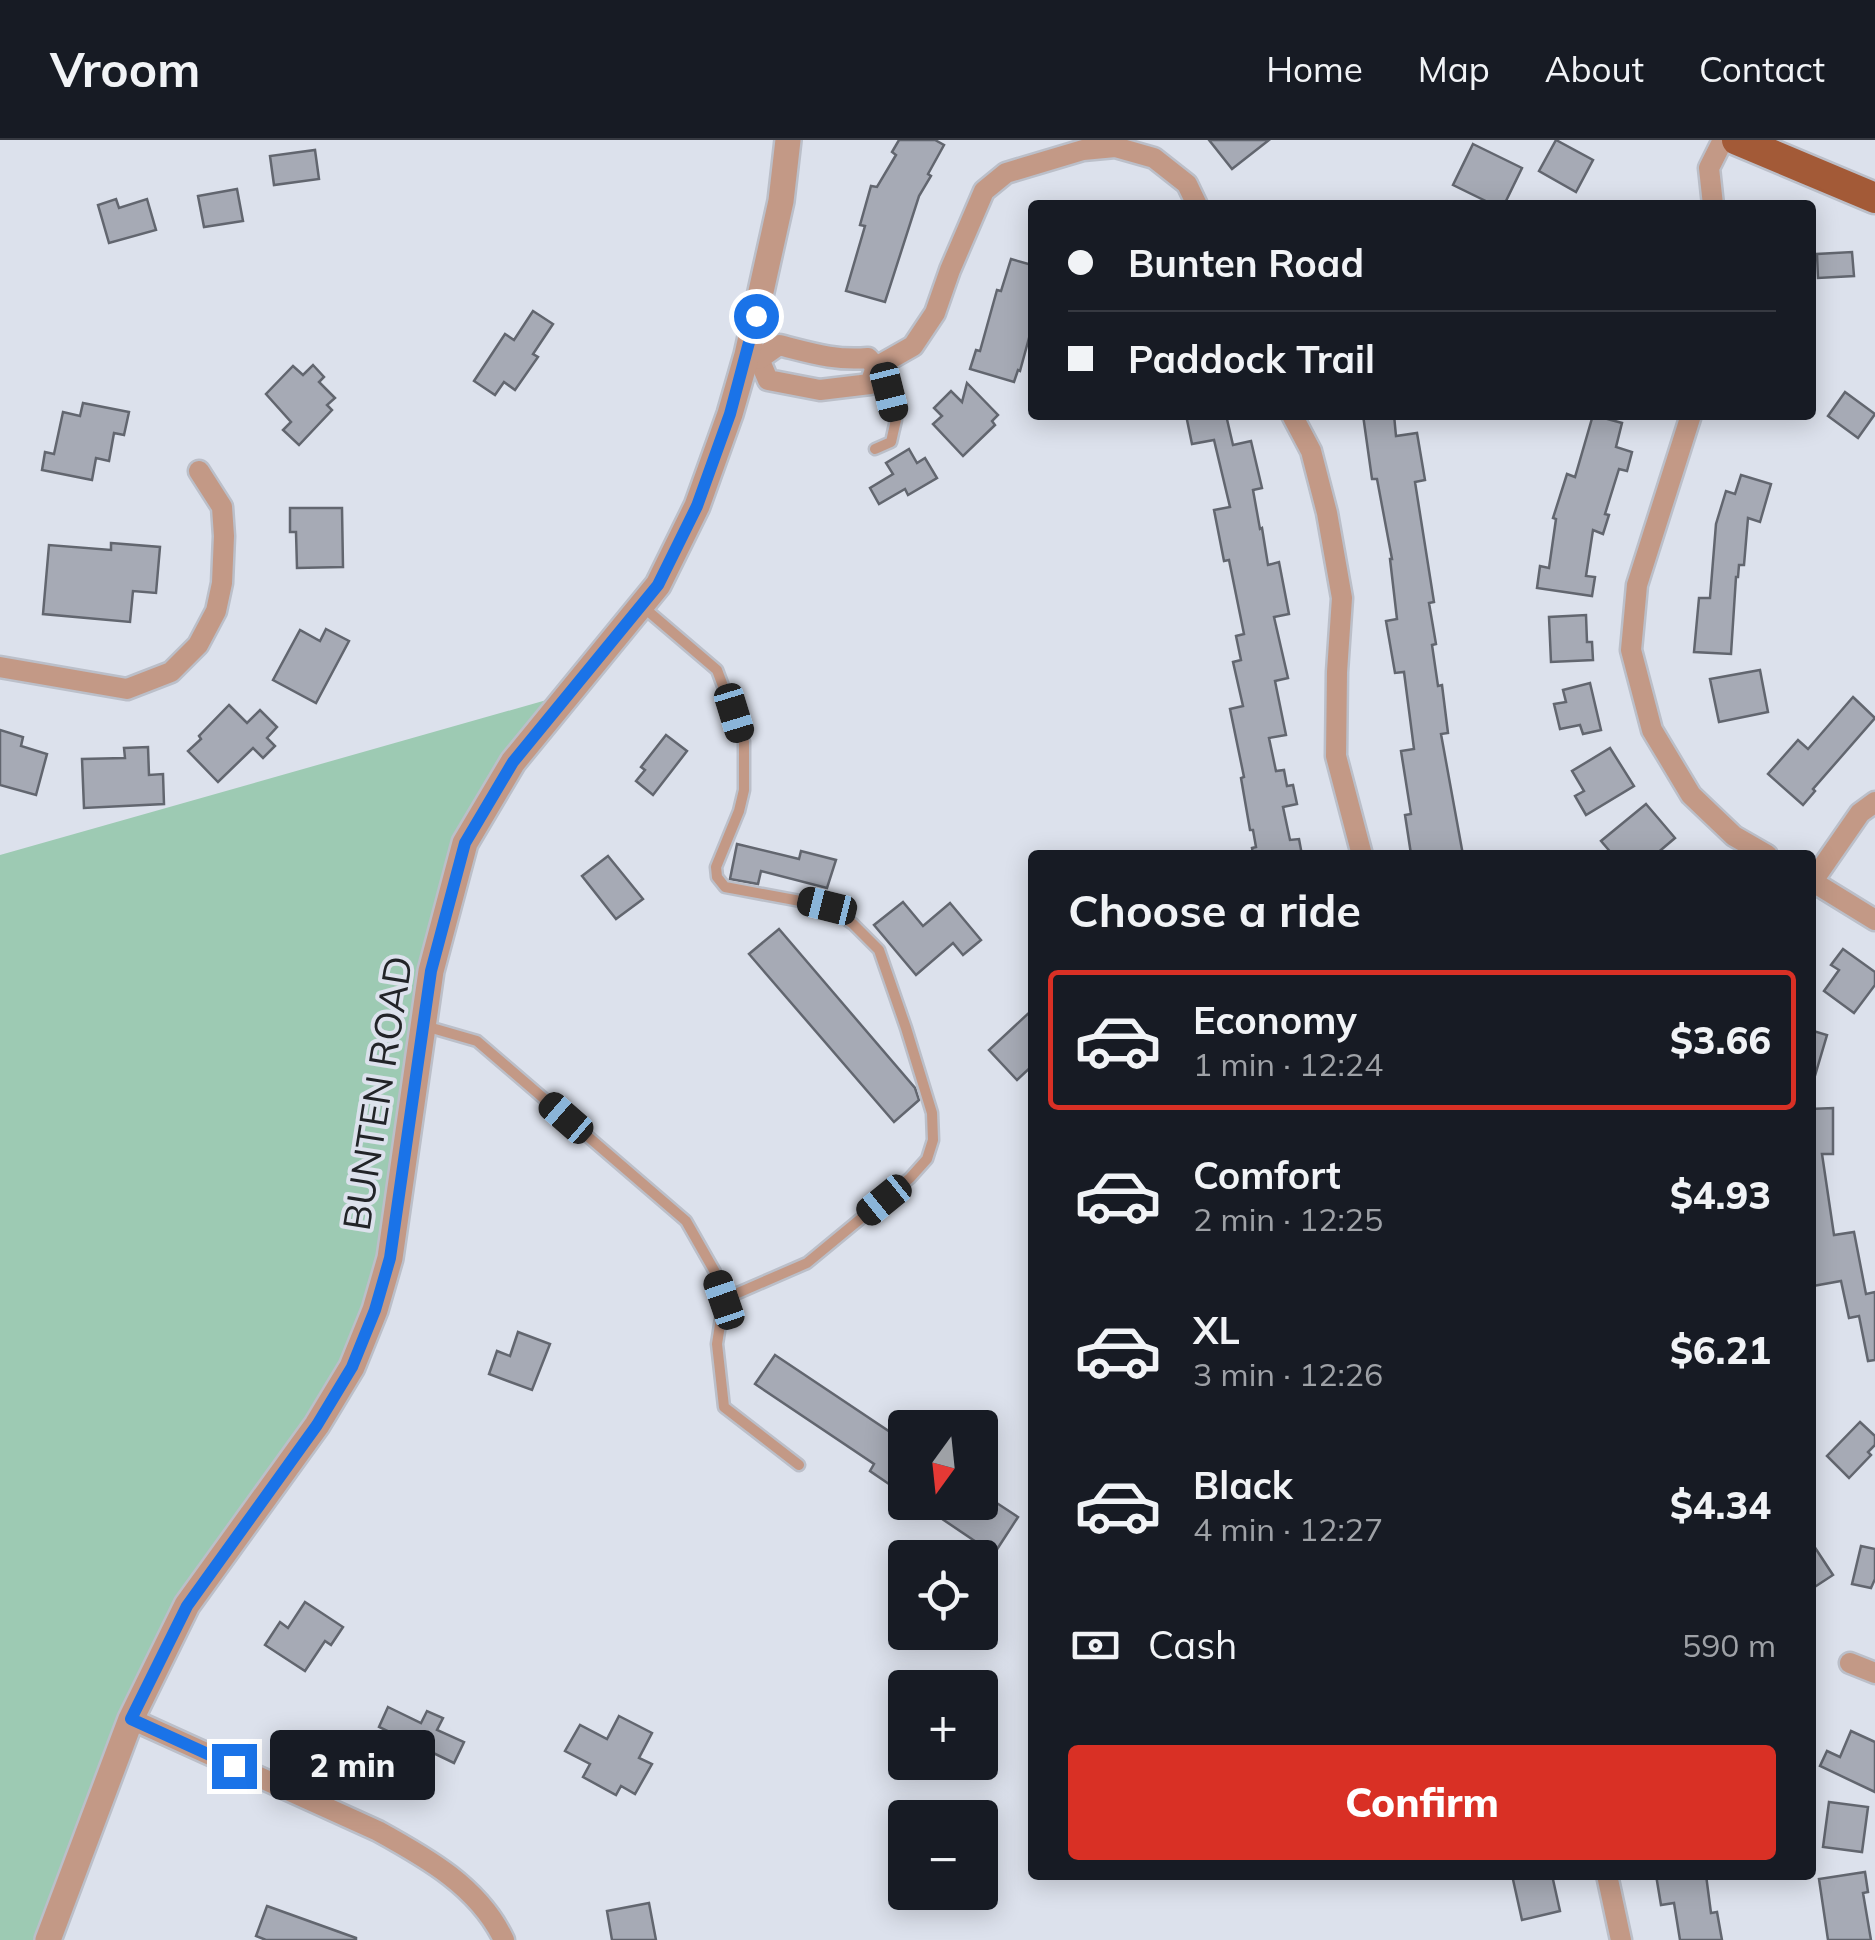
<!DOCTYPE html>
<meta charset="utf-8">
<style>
body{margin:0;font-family:Mulish,sans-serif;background:#242831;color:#f1f3f6;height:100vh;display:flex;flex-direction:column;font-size:38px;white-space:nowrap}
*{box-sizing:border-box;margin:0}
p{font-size:32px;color:#9ea1a6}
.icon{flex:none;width:55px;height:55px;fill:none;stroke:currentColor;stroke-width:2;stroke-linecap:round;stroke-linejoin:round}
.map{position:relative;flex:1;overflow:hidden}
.drawer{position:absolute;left:1028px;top:710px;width:788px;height:1030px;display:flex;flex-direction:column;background:#171b24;border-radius:10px;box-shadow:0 5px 25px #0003}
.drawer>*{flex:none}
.hud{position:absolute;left:1028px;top:60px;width:788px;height:220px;border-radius:10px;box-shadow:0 5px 25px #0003;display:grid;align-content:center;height:220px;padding:0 40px;background:#171b24}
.needle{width:65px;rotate:195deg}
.controls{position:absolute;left:888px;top:1270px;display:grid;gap:20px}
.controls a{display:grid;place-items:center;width:110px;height:110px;border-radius:10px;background:#171b24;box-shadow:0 5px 25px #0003;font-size:50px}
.end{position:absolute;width:45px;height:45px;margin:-22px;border:12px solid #1a73e8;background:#fff;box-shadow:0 0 0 5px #fff}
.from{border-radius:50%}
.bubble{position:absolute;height:70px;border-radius:10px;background:#171b24;box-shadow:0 5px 25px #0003;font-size:32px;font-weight:800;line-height:70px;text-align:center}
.car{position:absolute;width:30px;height:60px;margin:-30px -15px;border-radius:12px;box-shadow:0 0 8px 2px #0007;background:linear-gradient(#222 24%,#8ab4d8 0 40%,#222 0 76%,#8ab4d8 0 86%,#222 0)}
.hud b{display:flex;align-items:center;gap:35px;height:95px;font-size:38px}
.hud b+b{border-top:2px solid #363941}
.hud i{width:25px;height:25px;background:#f1f3f6}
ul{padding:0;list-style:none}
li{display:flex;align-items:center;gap:30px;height:140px;margin:0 20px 15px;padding:0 20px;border:5px solid transparent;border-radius:10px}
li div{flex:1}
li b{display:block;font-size:38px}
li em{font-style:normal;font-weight:800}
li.selected{border-color:#d93025}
li>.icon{width:90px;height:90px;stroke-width:1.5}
h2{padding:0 40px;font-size:45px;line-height:120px}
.pay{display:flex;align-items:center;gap:25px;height:110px;padding:0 40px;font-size:38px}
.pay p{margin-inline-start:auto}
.primary-button{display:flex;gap:20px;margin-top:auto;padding:20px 40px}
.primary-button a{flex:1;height:115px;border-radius:10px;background:#d93025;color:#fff;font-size:40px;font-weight:800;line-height:115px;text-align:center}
header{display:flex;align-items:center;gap:60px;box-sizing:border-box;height:140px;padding:0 50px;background:#171b24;border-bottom:2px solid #363941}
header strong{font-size:48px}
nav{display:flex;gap:55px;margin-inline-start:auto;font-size:35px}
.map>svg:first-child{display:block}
.green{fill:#9dcab3}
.building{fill:#a6aab5;stroke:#62666f;stroke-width:2.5}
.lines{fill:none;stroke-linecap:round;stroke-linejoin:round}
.service-casing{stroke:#bbbfc9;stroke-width:15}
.minor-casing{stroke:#bbbfc9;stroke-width:25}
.tertiary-casing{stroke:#bbbfc9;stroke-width:30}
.primary-casing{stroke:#bbbfc9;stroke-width:35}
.service{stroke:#c39986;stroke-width:10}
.minor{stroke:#c39986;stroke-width:20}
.tertiary{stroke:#c39986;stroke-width:25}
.primary{stroke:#a35a37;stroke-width:30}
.route{stroke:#1a73e8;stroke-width:12}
.labels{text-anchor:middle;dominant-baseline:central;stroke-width:8;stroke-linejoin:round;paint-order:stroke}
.street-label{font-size:38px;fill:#222428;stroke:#dce1ec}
</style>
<header>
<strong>Vroom</strong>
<nav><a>Home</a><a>Map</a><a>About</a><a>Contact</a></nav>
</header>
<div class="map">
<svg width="1875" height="1800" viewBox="0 0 1875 1800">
<rect width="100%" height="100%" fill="#dce1ec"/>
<polygon class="green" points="557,557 454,695 402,1078 334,1240 251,1358 136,1596 44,1800 0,1800 0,715"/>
<g class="building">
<polygon points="899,0 935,0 944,5 928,34 931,36 919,56 885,162 846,151 865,86 860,85 871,46 877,47 896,15 892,12"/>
<polygon points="1209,0 1269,0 1232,29"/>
<polygon points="1556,0 1593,20 1576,52 1539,31"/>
<polygon points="1473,4 1522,28 1504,65 1494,65 1453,45"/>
<polygon points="315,10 319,39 274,45 270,16"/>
<polygon points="237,49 243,81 204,87 198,56"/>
<polygon points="116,59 119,68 147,59 156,90 109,103 98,65"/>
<polygon points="1852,112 1854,136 1818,138 1817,114"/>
<polygon points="1011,119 1032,125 1032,187 1020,231 1018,230 1014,242 970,229 976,210 980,211 997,150 1001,151"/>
<polygon points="533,171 553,184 533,214 538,217 515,250 504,242 495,255 474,241 505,194 514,200"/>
<polygon points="313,225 324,237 319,242 335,258 327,265 332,270 299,305 283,290 291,282 266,254 293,226 303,235"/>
<polygon points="967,243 998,275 992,281 995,285 963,316 933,284 942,276 934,268 951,251 962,262"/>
<polygon points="1845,252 1875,274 1858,298 1828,276"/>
<polygon points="83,263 129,272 124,295 114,293 109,321 96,318 92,340 42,330 45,312 54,314 63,272 80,276"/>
<polygon points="1186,275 1226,275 1233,305 1251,301 1262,348 1253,350 1260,389 1262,388 1268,425 1279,422 1289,474 1274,477 1288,538 1275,541 1286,595 1269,598 1276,631 1284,630 1287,646 1293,645 1297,664 1283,667 1290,700 1299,699 1302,715 1253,715 1252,708 1256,707 1253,690 1250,690 1241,638 1244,637 1230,569 1243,566 1233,522 1241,520 1236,496 1244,494 1229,420 1224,421 1214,370 1230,367 1214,300 1192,304"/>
<polygon points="1363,275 1394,275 1396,296 1417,293 1425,340 1415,342 1434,462 1429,463 1436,504 1432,505 1438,546 1442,545 1448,593 1441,594 1463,715 1428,715 1428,712 1411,714 1405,675 1411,674 1401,611 1414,609 1404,532 1395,533 1386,481 1397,479 1390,419 1392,419 1377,339 1372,339"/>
<polygon points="1593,275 1622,283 1616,307 1632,312 1627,331 1619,329 1605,374 1609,375 1603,394 1593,390 1586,436 1595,437 1592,456 1537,448 1540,426 1549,428 1556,379 1553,378 1567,334 1575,337"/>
<polygon points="909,309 917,323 925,318 937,338 908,355 905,349 879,364 870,348 893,334 886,323"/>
<polygon points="1741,335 1771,344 1760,382 1748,378 1744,425 1739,425 1738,437 1736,437 1731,514 1694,512 1699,458 1710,458 1716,384 1726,351 1735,354"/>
<polygon points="290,368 342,368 343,427 297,428 296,392 290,392"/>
<polygon points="111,403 160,407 156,453 133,451 130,482 43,474 49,405 111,410"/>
<polygon points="1586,475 1587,502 1592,502 1593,520 1551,522 1549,477"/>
<polygon points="326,489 349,501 316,563 273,540 300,490 320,501"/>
<polygon points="1760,530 1768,572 1719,582 1710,539"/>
<polygon points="1590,543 1601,590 1583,594 1580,585 1560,589 1554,564 1566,562 1563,550"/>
<polygon points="1853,557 1875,578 1813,649 1815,651 1803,665 1768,634 1798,600 1808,609"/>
<polygon points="229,565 247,583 260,570 277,587 267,598 275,606 263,618 253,608 218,642 188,611 201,599 199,596"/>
<polygon points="0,590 23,597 21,606 47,614 36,655 0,645"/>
<polygon points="666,595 687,611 653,655 636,641 645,630 641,627"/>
<polygon points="148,607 149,635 163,634 164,664 84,668 82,619 125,618 124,608"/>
<polygon points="1610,608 1634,646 1586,675 1575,656 1584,651 1572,631"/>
<polygon points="1646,664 1675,698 1655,715 1613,715 1601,701"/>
<polygon points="737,704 799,719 801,711 836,720 827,748 761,731 758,744 730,739"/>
<polygon points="608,716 643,759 616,779 582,736"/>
<polygon points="903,762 923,786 950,763 981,800 963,815 953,803 916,835 874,785"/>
<polygon points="779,789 915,948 919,960 894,982 749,814"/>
<polygon points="1843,809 1875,832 1875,845 1854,873 1824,851 1839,830 1831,825"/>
<polygon points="1032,870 1032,926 1017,940 989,910"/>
<polygon points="1810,890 1827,895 1814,939 1810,939"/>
<polygon points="1833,968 1833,1014 1822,1014 1834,1095 1854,1092 1866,1154 1875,1152 1875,1220 1868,1221 1859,1176 1849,1178 1841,1141 1813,1146 1810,1130 1810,969"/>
<polygon points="518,1192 550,1204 532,1250 489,1234 497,1211 510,1216"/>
<polygon points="775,1215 905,1302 905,1355 870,1331 874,1324 755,1244"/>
<polygon points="1860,1282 1875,1296 1875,1305 1868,1312 1871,1315 1849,1338 1827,1316"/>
<polygon points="980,1352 1018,1377 994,1414 917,1362 980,1362"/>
<polygon points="1810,1400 1833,1435 1810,1450"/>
<polygon points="1861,1406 1875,1409 1875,1439 1871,1448 1852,1444"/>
<polygon points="305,1462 343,1487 331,1505 325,1501 305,1531 265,1505 280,1482 288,1488"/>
<polygon points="388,1567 421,1583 427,1571 443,1578 437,1590 464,1602 454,1623 379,1587"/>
<polygon points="619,1576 652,1593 639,1618 652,1624 635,1654 621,1646 616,1655 583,1637 590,1624 565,1611 580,1585 607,1599"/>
<polygon points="1851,1591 1875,1602 1875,1652 1820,1626 1827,1611 1840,1617"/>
<polygon points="1829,1662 1868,1667 1862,1712 1823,1707"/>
<polygon points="1865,1732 1868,1752 1863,1753 1871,1800 1828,1800 1819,1739"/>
<polygon points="1512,1735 1552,1735 1560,1771 1522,1780"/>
<polygon points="1656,1735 1706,1735 1711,1773 1717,1772 1722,1800 1680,1800 1674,1763 1661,1765"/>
<polygon points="649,1763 656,1800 612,1800 607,1771"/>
<polygon points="267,1766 356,1798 356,1800 266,1800 256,1796"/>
</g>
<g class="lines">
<defs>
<g id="service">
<polyline points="875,309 891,302 896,280 882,225"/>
<polyline points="642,466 717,530 744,602 744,650 739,671 716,727 717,737 725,747 827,766 853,784 879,810 906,888 932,973 933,1000 927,1019 910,1038 807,1123 724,1159"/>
<polyline points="425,886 477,901 686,1081 715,1132 724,1159 717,1204 724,1267 799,1325"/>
</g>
<g id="minor">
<polyline points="1713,65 1709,28 1723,0"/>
<polyline points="747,215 759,219 768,240 820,250 870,244 876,227 913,206 935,173 950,130 984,51 1006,33 1083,10 1115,7 1154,18 1187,44 1197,65"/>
<path d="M759,219L779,205C811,213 835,221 868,218L876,227"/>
<polyline points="1292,275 1311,311 1327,373 1342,458 1337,532 1336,616 1362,715"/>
<polyline points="1691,275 1637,445 1631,510 1652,590 1691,655 1734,696 1767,715"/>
<polyline points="0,527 127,549 171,532 198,505 216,471 222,443 224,396 222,367 199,331"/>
<polyline points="1810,740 1875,780"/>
<polyline points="1810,745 1860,673 1875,662"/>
<polyline points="1850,1523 1875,1533"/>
<path d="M131,1579L378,1691C427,1718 479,1747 504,1800"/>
<polyline points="1607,1735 1621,1800"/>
</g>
<polyline id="tertiary" points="48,1800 131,1579 187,1465 317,1285 352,1227 375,1170 390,1118 431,831 465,703 513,622 658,445 697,366 730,274 747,215 781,61 788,0"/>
<polyline id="primary" points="1737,0 1875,58"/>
</defs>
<use href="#service" class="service-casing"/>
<use href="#minor" class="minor-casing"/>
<use href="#tertiary" class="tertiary-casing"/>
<use href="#primary" class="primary-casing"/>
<use href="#service" class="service"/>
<use href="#minor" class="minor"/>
<use href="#tertiary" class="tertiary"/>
<use href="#primary" class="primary"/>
</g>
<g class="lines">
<polyline class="route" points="234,1626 131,1579 187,1466 317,1285 352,1227 375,1170 390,1118 431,831 465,703 513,622 658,445 697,366 730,274 756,176"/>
</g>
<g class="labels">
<g class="street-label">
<text transform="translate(377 953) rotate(-81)">BUNTEN ROAD</text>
</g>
</g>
</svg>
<div class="controls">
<a><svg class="needle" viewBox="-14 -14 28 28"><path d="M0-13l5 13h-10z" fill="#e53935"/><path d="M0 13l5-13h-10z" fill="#9ea1a6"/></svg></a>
<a><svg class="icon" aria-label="locate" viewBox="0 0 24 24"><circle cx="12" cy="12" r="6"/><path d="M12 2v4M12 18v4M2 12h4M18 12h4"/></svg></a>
<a>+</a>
<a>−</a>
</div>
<i class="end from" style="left:756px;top:176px"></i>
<i class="end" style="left:234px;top:1626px"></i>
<div class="bubble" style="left:270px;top:1590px;width:165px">2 min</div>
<i class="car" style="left:889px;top:252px;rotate:166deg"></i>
<i class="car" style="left:734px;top:573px;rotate:163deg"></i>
<i class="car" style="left:827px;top:766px;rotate:284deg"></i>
<i class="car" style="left:566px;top:978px;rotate:311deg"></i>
<i class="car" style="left:884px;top:1060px;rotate:231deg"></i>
<i class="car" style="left:724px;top:1160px;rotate:341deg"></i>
<div class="hud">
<b><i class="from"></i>Bunten Road</b>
<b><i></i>Paddock Trail</b>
</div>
<section class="drawer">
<h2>Choose a ride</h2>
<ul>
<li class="selected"><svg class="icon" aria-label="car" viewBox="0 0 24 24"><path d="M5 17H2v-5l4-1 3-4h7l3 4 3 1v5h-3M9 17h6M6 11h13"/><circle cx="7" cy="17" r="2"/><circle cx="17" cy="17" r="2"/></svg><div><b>Economy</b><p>1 min · 12:24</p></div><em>$3.66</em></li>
<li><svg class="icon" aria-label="car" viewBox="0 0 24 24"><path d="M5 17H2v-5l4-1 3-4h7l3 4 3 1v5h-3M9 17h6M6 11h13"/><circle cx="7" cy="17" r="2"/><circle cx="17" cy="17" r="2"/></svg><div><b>Comfort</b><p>2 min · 12:25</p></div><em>$4.93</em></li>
<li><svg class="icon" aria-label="car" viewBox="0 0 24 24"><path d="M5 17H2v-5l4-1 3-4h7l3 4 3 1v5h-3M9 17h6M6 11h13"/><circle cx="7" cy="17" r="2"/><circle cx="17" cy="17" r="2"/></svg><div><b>XL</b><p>3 min · 12:26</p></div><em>$6.21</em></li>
<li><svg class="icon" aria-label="car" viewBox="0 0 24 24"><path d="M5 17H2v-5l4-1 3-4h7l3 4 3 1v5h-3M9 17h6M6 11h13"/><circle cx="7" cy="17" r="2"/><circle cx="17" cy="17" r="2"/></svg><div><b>Black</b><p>4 min · 12:27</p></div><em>$4.34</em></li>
</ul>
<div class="pay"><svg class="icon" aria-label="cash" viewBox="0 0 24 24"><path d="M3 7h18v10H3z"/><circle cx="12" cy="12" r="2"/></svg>Cash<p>590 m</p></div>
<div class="primary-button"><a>Confirm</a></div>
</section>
</div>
